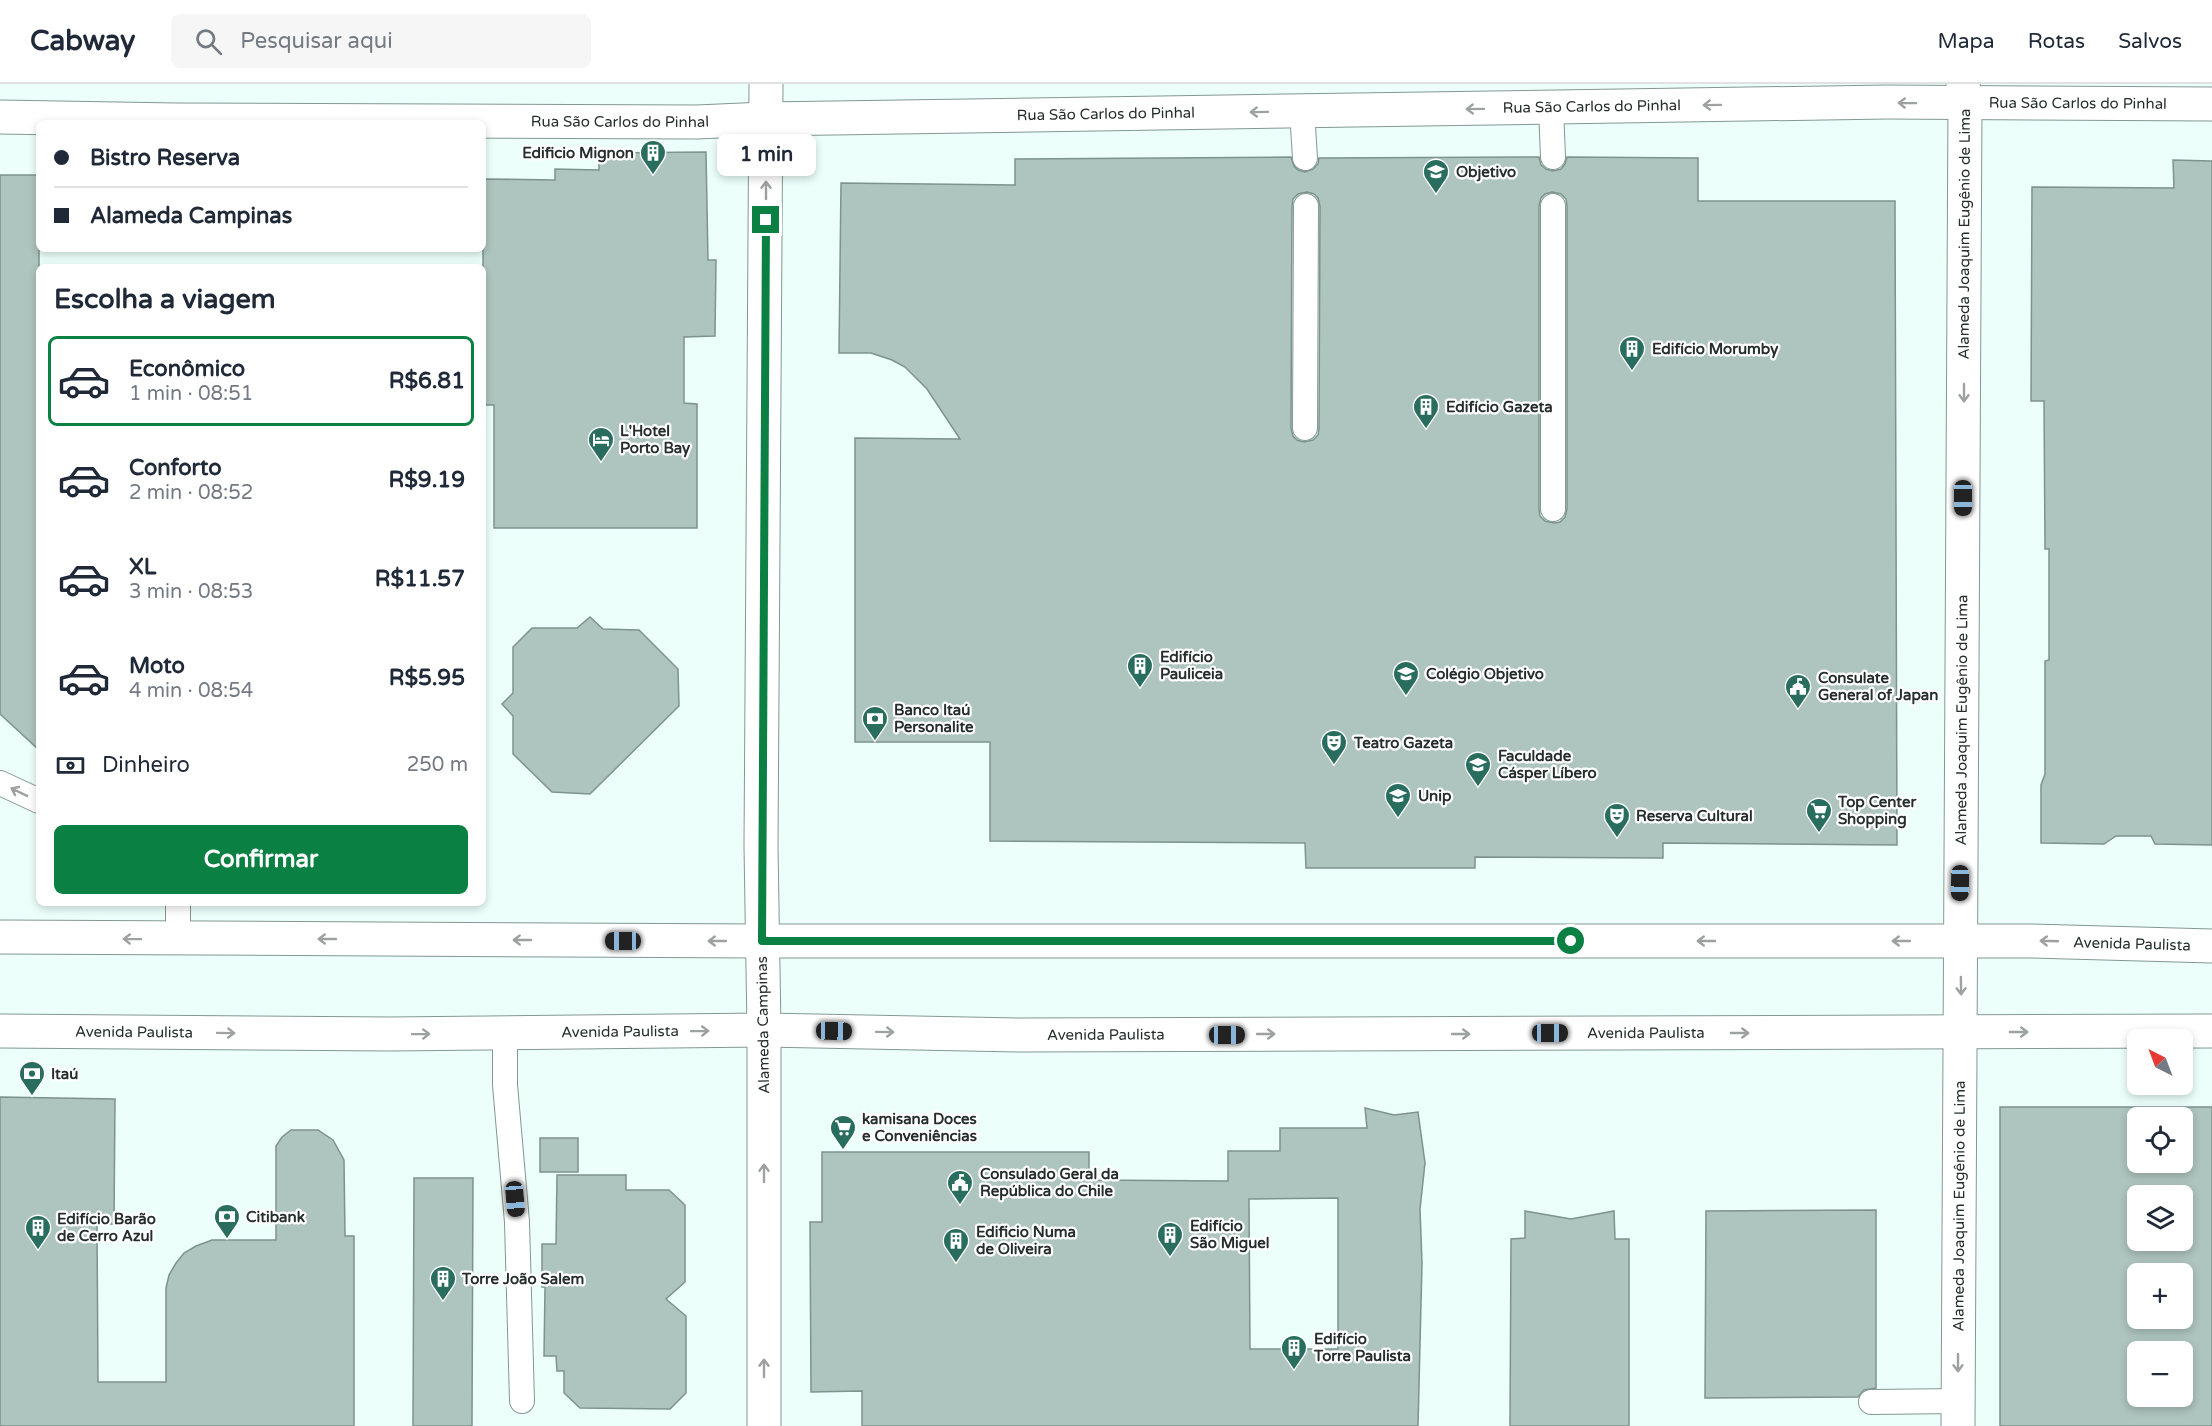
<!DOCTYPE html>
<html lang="pt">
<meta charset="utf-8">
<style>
body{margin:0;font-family:"Varela Round",sans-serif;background:#f6f6f7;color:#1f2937;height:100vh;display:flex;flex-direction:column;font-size:22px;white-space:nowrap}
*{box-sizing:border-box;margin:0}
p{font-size:20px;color:#747a83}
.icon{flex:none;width:33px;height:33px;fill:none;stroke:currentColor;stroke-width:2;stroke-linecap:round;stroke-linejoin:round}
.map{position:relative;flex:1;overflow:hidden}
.drawer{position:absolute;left:36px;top:180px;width:450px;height:642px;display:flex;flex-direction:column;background:#fff;border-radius:9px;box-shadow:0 3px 9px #0003}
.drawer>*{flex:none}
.guide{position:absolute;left:36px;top:36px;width:450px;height:132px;border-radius:9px;box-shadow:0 3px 9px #0003;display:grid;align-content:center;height:132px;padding:0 18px;background:#fff}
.needle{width:39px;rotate:318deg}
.controls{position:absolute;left:2127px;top:945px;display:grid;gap:12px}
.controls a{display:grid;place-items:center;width:66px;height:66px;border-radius:9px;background:#fff;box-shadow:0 3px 9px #0003;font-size:30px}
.end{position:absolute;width:27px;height:27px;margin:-14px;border:8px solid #0b8043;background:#fff;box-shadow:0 0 0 3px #fff}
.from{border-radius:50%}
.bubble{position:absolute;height:42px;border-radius:9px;background:#fff;box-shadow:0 3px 9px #0003;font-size:20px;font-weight:800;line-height:42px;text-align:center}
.car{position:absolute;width:18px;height:36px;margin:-18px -9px;border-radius:8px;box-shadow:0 0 4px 2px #0007;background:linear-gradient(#222 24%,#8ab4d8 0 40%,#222 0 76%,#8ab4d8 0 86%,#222 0)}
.guide b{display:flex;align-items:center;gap:21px;height:57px;font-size:22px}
.guide b+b{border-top:2px solid #e0e1e3}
.guide i{width:15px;height:15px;background:#1f2937}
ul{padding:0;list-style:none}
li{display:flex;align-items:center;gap:18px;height:90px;margin:0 12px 9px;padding:0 6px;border:3px solid transparent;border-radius:9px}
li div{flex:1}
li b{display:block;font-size:22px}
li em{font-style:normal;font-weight:800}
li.active{border-color:#0b8043}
li>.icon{width:54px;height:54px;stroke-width:1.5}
h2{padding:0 18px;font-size:27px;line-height:72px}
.pay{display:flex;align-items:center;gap:15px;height:66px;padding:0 18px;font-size:22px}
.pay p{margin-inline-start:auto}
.cta{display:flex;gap:12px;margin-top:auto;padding:12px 18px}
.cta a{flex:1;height:69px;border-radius:9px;background:#0b8043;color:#fff;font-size:24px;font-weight:800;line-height:69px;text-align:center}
header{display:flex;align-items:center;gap:36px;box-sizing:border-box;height:84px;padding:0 30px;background:#fff;border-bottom:2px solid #e0e1e3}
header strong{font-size:28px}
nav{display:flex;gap:33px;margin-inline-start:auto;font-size:21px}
.search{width:420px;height:54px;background:#f6f6f7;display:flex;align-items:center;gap:15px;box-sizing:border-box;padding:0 21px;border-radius:9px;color:#747a83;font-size:22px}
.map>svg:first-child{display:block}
.building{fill:#aec4be;stroke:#7d938d;stroke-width:1.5;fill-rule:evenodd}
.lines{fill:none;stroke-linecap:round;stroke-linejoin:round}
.lane-casing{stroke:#839892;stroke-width:26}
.street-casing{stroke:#839892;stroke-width:35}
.secondary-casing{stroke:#839892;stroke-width:35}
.primary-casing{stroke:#839892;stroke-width:35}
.lane{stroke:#fff;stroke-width:24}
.street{stroke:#fff;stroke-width:33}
.secondary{stroke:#fff;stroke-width:33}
.primary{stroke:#fff;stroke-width:33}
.oneway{stroke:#9da1a0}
.route{stroke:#0b8043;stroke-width:8}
.labels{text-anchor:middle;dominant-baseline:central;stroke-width:4.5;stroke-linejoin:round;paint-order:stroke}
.street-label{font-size:15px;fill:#252e2c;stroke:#fff}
.poi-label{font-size:15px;font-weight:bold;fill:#252e2c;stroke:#fff;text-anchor:start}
</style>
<header>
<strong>Cabway</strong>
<div class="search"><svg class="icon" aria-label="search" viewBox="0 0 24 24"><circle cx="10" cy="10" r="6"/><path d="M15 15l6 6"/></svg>Pesquisar aqui</div>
<nav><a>Mapa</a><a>Rotas</a><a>Salvos</a></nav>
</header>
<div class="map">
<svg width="2212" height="1342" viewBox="0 0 2212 1342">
<rect width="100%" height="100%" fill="#ecfffa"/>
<g class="building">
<polygon points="706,68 708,176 716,176 715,252 684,253 684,319 697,320 697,444 494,444 494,321 483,321 483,95 555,96 555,85 599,86 599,69"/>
<path d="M1291,73L1294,82L1298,86L1305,88L1313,85L1318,80L1319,74L1539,73L1541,81L1546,85L1553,87L1561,85L1565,80L1567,73L1698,74V117H1895L1897,761L1663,759V774L1475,773V784H1306L1305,759L990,757V658H855V354L960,355L927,305L905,283L892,276L871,269H839L841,99L1015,101V75ZM1307,108L1314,110L1318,114L1320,122L1319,344L1318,351L1313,356L1304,358L1297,356L1293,352L1291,344L1292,122L1293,115L1298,110ZM1552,108L1561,110L1566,115L1567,122V425L1565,433L1560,438L1554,439L1545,437L1540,432L1539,425V122L1541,114L1545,110Z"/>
<polygon points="2173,76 2212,77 2212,761 2155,760 2151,752 2116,752 2104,760 2041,759 2041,701 2045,690 2045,577 2049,576 2049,465 2045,465 2044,317 2031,317 2032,103 2174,104"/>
<polygon points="0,91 39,91 39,666 0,630"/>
<polygon points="590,533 603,545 639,546 678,585 679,622 590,710 552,708 513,670 513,632 502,620 513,609 513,563 532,544 577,544"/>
<polygon points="0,1013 115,1015 114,1140 97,1140 98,1298 166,1298 166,1204 169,1191 176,1179 184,1169 196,1162 212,1156 276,1156 276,1062 282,1053 291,1046 318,1046 333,1056 344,1076 345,1152 354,1152 354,1342 0,1342"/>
<path d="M2000,1023H2212V1342H2000ZM2138,1034H2182V1078H2138ZM2138,1112H2182V1156H2138ZM2138,1190H2182V1234H2138ZM2138,1268H2182V1312H2138Z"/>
<path d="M1365,1024L1394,1031L1418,1028L1425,1079L1420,1125L1422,1179L1418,1342H862V1307L811,1308L810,1138H822V1068H1089V1096L1228,1097V1067H1280V1044H1367ZM1338,1114V1265H1250L1249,1115Z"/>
<rect x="540" y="1054" width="38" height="34"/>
<polygon points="557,1091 626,1091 626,1106 669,1106 685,1121 685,1198 666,1215 686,1232 686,1309 670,1325 580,1324 564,1309 564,1287 557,1287 556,1272 544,1272 545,1203 542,1203 542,1160 556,1160"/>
<polygon points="414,1094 473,1094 472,1342 413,1342"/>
<polygon points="1876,1126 1876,1304 1864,1306 1858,1313 1705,1314 1706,1127"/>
<polygon points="1525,1127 1571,1135 1614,1127 1615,1155 1629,1155 1629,1342 1510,1342 1511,1155 1525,1154"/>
</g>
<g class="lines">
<defs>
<g id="lane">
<polyline points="1551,24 1553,73"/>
<polyline points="1302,27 1305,74"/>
<polyline points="1553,122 1553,425"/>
<polyline points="1305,344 1306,122"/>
<polyline points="0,699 39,717"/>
<polyline points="178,819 178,856"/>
<polyline points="505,949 505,1001 517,1138 522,1317"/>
<polyline points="1871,1318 1958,1317"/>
</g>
<g id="street">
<polyline points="764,1342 764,946 761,762 766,0"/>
<path id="s1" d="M1958,1342L1965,19L1963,0"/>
</g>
<g id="secondary">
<path id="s2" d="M0,33L176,36L697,38L766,35L1887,18L2212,20"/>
</g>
<g id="primary">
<path id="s3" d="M0,853L762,857H2031L2212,862"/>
<path id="s4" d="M0,947L391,950L764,946L1019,951L2212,947"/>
</g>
</defs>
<use href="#lane" class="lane-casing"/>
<use href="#street" class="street-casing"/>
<use href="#secondary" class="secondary-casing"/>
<use href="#primary" class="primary-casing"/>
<use href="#lane" class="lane"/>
<use href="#street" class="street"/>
<use href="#secondary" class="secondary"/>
<use href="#primary" class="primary"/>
</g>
<defs><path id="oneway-shaft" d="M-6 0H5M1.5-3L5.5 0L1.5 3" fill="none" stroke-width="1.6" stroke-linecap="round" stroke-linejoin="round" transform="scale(1.5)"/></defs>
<g class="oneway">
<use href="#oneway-shaft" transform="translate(1907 19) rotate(-179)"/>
<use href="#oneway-shaft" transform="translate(1712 21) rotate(179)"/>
<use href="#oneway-shaft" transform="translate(1475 25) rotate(179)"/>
<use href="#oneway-shaft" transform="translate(1259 28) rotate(179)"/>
<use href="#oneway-shaft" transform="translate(766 106) rotate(-90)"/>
<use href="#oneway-shaft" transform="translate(1964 309) rotate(90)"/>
<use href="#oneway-shaft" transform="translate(19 708) rotate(-154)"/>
<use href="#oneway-shaft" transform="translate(132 855) rotate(-179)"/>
<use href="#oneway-shaft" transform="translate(327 855) rotate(180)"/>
<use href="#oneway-shaft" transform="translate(522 856) rotate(-180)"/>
<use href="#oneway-shaft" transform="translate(717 857) rotate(-180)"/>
<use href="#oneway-shaft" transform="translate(1706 857) rotate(180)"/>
<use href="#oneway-shaft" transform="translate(1901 857) rotate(180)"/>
<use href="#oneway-shaft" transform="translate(2049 857) rotate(-178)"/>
<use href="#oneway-shaft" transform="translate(1961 902) rotate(89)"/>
<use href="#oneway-shaft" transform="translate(700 947) rotate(-1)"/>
<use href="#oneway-shaft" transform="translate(885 948) rotate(1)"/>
<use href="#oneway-shaft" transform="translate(2019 948)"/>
<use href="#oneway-shaft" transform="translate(226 949) rotate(1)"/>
<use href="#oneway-shaft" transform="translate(1740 949)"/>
<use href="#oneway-shaft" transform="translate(421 950) rotate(-1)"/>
<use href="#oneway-shaft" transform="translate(1266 950)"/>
<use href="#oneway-shaft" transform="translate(1461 950)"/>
<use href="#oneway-shaft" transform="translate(764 1089) rotate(-90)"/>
<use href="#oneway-shaft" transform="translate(1958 1279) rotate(90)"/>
<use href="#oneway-shaft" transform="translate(764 1284) rotate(-90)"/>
</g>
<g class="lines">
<polyline class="route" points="766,136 762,857 1571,857"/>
</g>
<defs>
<symbol id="building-pin" viewBox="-11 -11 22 30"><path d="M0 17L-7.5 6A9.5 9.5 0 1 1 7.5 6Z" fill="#296d5f" stroke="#fff"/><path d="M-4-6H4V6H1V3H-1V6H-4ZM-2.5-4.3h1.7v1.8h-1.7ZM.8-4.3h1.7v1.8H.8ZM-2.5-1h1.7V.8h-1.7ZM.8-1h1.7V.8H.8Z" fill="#fff"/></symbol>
<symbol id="school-pin" viewBox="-11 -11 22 30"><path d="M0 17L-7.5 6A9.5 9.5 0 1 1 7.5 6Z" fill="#296d5f" stroke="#fff"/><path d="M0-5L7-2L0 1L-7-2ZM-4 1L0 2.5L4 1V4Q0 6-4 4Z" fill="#fff"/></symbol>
<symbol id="hotel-pin" viewBox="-11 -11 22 30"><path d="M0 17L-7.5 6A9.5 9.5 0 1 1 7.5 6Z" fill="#296d5f" stroke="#fff"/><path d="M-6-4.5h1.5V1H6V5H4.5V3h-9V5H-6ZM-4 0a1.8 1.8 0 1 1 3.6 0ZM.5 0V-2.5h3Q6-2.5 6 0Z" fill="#fff"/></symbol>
<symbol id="civic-pin" viewBox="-11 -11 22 30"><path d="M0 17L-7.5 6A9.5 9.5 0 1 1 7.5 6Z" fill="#296d5f" stroke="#fff"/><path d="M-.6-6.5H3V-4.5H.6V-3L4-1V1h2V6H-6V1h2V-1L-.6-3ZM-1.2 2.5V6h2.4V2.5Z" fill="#fff"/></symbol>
<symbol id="bank-pin" viewBox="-11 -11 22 30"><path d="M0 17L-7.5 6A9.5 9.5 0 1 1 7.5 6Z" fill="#296d5f" stroke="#fff"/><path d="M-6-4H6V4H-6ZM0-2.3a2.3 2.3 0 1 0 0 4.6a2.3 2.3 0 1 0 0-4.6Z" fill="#fff"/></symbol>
<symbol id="theatre-pin" viewBox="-11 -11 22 30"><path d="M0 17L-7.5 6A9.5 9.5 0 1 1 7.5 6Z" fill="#296d5f" stroke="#fff"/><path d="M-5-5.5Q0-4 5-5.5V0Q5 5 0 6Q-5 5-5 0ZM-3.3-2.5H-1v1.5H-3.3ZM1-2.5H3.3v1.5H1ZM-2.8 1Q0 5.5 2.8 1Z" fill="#fff"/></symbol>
<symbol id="university-pin" viewBox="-11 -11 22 30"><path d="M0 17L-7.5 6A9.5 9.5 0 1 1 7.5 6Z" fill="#296d5f" stroke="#fff"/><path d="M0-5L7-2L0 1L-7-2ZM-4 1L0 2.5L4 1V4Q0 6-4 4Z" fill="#fff"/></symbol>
<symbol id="supermarket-pin" viewBox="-11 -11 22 30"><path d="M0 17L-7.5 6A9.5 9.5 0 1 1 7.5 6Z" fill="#296d5f" stroke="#fff"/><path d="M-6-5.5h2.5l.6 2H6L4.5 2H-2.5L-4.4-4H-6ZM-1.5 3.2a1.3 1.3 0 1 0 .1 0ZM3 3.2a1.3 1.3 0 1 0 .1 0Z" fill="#fff"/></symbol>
</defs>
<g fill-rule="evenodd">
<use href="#building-pin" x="638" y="54" width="30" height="40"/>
<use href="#school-pin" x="1421" y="73" width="30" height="40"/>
<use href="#building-pin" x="1617" y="250" width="30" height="40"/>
<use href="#building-pin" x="1411" y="308" width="30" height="40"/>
<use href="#hotel-pin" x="586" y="341" width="30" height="40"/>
<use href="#building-pin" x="1125" y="567" width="30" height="40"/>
<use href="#school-pin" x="1391" y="575" width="30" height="40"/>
<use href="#civic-pin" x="1783" y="588" width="30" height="40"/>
<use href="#bank-pin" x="860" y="620" width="30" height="40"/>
<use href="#theatre-pin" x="1319" y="644" width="30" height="40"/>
<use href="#university-pin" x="1463" y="666" width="30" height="40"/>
<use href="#university-pin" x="1383" y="697" width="30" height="40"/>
<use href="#supermarket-pin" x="1804" y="712" width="30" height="40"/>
<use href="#theatre-pin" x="1602" y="717" width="30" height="40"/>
<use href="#bank-pin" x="17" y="975" width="30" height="40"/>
<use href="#supermarket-pin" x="828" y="1029" width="30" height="40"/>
<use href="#civic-pin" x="945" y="1084" width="30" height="40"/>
<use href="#bank-pin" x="212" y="1118" width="30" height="40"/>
<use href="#building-pin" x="23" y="1129" width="30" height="40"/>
<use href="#building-pin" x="1155" y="1136" width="30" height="40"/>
<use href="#building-pin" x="941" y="1142" width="30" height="40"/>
<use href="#building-pin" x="428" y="1180" width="30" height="40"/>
<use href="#building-pin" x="1279" y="1249" width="30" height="40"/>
</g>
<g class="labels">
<g class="street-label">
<text stroke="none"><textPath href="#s2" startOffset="2078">Rua São Carlos do Pinhal</textPath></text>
<text stroke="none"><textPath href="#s2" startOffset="1592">Rua São Carlos do Pinhal</textPath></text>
<text stroke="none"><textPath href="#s2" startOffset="1106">Rua São Carlos do Pinhal</textPath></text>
<text stroke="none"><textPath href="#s2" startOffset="620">Rua São Carlos do Pinhal</textPath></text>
<text stroke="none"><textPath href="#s1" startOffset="1192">Alameda Joaquim Eugênio de Lima</textPath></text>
<text stroke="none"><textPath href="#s1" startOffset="706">Alameda Joaquim Eugênio de Lima</textPath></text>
<text stroke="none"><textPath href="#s3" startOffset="2132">Avenida Paulista</textPath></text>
<text transform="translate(763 941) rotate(-91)">Alameda Campinas</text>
<text stroke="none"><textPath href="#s4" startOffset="134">Avenida Paulista</textPath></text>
<text stroke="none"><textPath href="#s4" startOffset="620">Avenida Paulista</textPath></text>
<text stroke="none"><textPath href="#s4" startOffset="1646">Avenida Paulista</textPath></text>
<text stroke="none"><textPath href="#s4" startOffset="1106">Avenida Paulista</textPath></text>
<text stroke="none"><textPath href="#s1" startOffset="220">Alameda Joaquim Eugênio de Lima</textPath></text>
</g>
<g class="poi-label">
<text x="634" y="69" text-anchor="end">Edificio Mignon</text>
<text x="1456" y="88">Objetivo</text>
<text x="1652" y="265">Edifício Morumby</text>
<text x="1446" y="323">Edifício Gazeta</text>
<text x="620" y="347">L'Hotel<tspan x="620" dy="17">Porto Bay</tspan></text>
<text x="1160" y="573">Edifício<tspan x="1160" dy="17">Pauliceia</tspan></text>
<text x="1426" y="590">Colégio Objetivo</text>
<text x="1818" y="594">Consulate<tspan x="1818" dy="17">General of Japan</tspan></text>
<text x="894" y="626">Banco Itaú<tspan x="894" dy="17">Personalite</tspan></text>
<text x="1354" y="659">Teatro Gazeta</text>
<text x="1498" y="672">Faculdade<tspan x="1498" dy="17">Cásper Líbero</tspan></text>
<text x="1418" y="712">Unip</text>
<text x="1838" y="718">Top Center<tspan x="1838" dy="17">Shopping</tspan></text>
<text x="1636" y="732">Reserva Cultural</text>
<text x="51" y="990">Itaú</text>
<text x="862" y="1035">kamisana Doces<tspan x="862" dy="17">e Conveniências</tspan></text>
<text x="980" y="1090">Consulado Geral da<tspan x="980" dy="17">República do Chile</tspan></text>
<text x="246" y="1133">Citibank</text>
<text x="57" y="1135">Edifício Barão<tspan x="57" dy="17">de Cerro Azul</tspan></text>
<text x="1190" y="1142">Edifício<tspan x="1190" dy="17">São Miguel</tspan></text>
<text x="976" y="1148">Edificio Numa<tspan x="976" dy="17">de Oliveira</tspan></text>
<text x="462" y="1195">Torre João Salem</text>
<text x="1314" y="1255">Edifício<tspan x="1314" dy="17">Torre Paulista</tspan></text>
</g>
</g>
</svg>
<div class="controls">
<a><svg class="needle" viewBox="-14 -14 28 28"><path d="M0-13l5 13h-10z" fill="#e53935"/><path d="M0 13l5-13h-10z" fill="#747a83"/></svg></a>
<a><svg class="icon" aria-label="locate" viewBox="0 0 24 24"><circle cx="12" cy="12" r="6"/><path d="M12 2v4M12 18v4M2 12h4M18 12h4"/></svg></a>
<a><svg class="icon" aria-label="layers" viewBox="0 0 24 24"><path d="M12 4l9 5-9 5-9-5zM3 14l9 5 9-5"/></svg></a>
<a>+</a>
<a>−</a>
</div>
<i class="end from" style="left:1571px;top:857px"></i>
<i class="end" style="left:766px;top:136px"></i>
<div class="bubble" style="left:717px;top:50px;width:99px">1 min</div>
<i class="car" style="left:1963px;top:414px;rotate:180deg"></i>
<i class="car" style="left:1960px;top:799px;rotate:181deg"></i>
<i class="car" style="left:623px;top:857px;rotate:270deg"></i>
<i class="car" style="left:834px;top:947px;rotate:91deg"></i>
<i class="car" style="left:1550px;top:949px;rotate:90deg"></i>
<i class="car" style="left:1227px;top:951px;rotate:90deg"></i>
<i class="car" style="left:515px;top:1115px;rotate:175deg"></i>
<div class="guide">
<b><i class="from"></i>Bistro Reserva</b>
<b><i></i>Alameda Campinas</b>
</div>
<section class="drawer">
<h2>Escolha a viagem</h2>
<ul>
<li class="active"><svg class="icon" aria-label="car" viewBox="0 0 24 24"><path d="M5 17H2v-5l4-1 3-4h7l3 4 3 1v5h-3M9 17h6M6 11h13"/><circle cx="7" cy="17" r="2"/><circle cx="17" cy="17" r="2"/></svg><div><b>Econômico</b><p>1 min · 08:51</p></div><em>R$6.81</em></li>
<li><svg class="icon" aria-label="car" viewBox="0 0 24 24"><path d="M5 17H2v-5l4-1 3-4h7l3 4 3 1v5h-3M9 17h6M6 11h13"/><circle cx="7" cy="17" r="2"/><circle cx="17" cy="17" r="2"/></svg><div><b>Conforto</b><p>2 min · 08:52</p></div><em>R$9.19</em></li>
<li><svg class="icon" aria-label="car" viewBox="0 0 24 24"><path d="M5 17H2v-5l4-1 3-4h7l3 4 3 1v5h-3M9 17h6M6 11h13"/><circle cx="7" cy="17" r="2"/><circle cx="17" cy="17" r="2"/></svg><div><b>XL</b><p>3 min · 08:53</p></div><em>R$11.57</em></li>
<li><svg class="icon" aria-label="car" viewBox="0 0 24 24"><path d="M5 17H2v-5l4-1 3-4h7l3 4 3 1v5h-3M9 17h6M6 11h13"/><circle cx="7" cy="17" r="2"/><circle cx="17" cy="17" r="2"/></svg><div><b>Moto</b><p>4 min · 08:54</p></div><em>R$5.95</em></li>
</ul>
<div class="pay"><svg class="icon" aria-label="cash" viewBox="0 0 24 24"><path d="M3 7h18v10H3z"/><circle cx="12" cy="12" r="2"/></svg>Dinheiro<p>250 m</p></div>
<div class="cta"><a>Confirmar</a></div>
</section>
</div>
